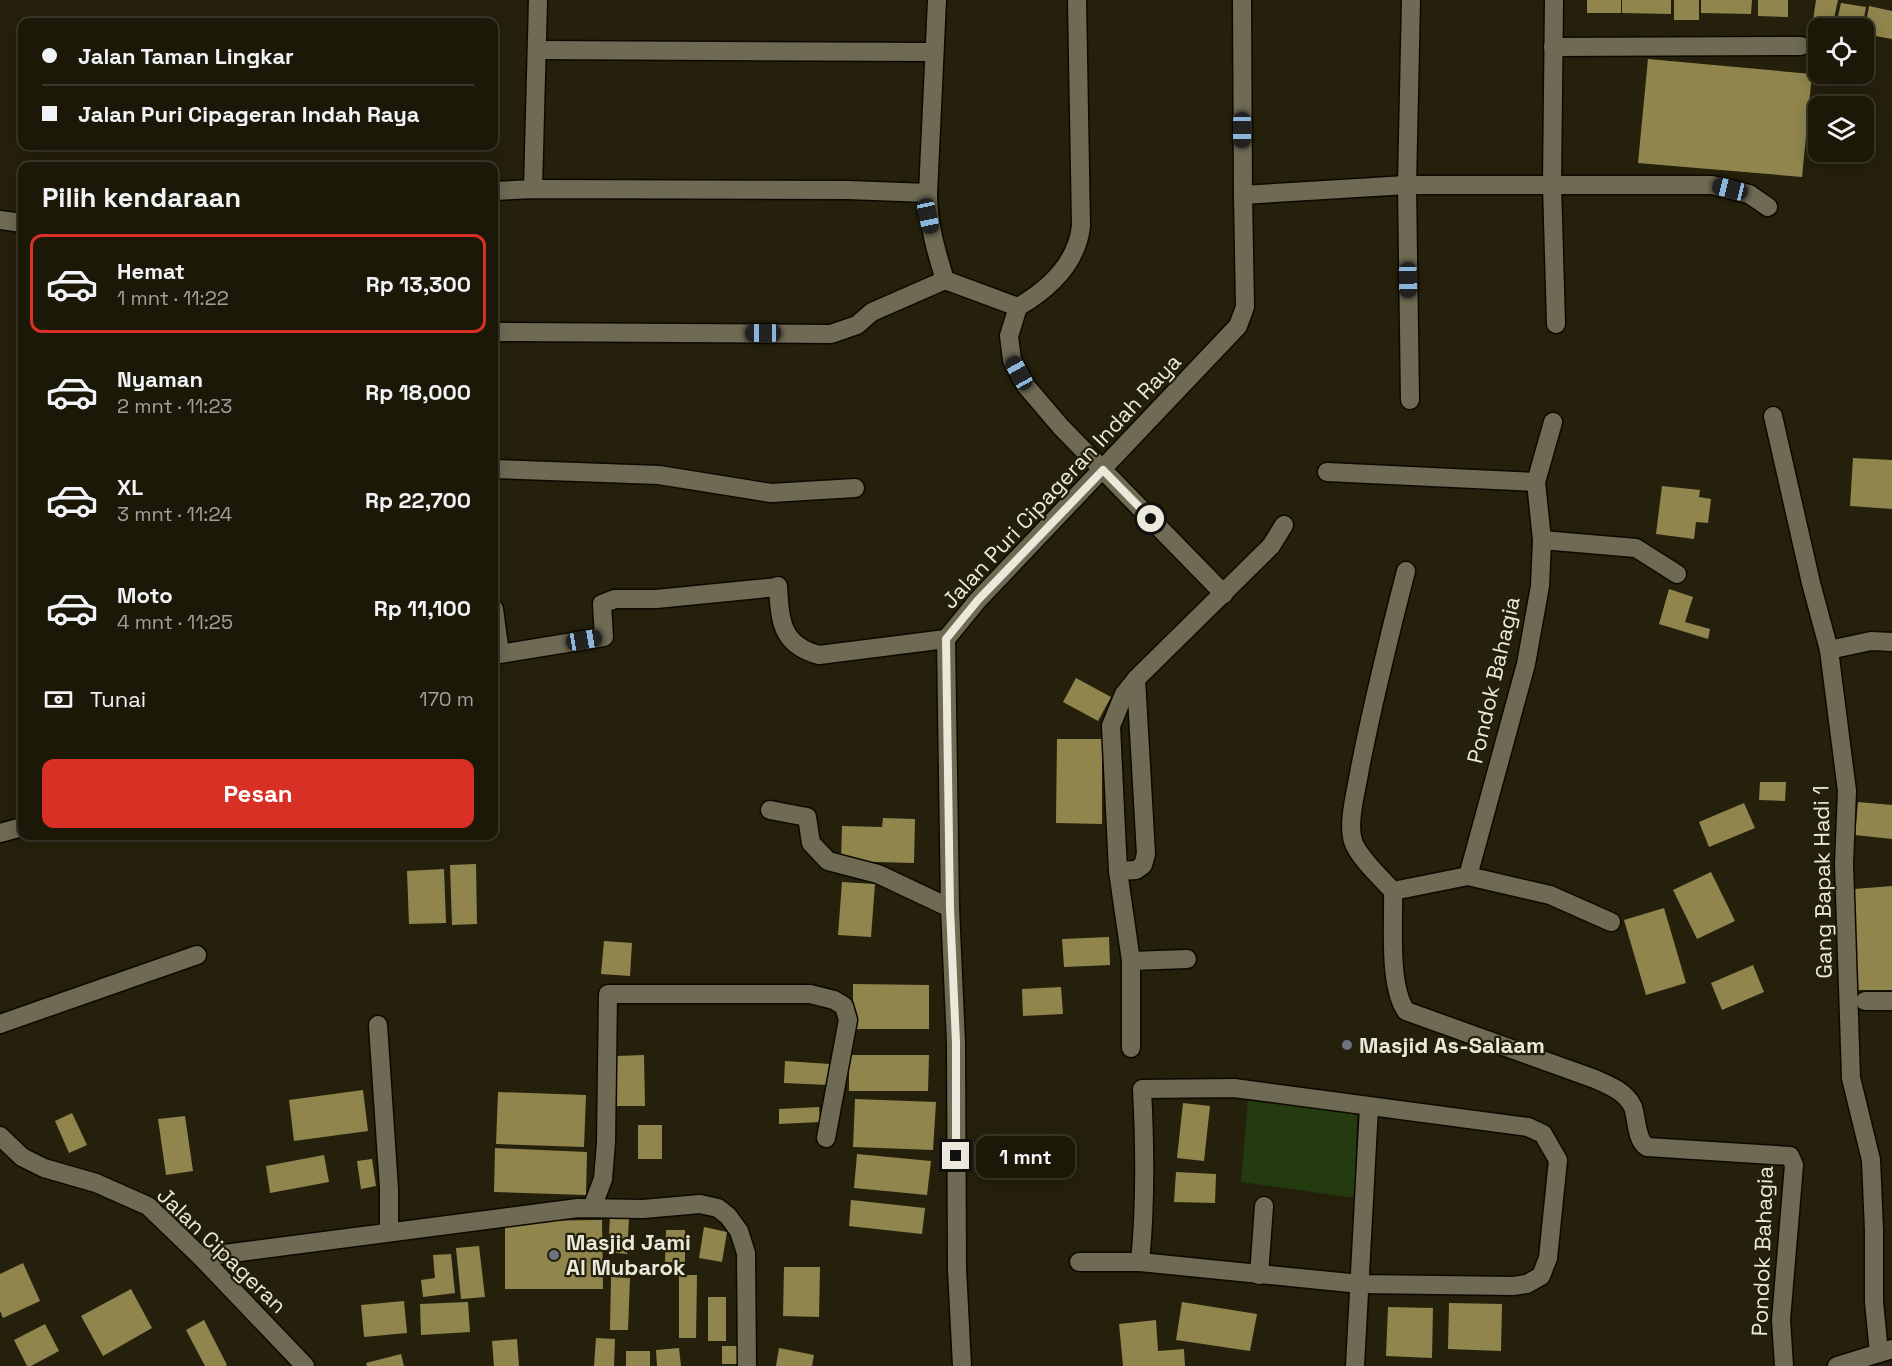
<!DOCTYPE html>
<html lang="id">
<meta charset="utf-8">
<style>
body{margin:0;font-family:"Space Grotesk",sans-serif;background:#282516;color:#f1f3f6;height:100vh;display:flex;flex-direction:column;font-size:22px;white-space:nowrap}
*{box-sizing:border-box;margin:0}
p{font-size:20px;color:#a0a09c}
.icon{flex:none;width:33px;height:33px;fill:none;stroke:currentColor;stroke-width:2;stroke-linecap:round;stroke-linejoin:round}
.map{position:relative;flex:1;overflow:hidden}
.sheet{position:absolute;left:18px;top:162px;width:480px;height:678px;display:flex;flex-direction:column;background:#1b1808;border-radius:12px;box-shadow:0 3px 15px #0003,0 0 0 2px #393729}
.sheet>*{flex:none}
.guide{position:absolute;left:18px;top:18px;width:480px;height:132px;border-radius:12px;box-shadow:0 3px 15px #0003,0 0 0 2px #393729;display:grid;align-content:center;height:132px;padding:0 24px;background:#1b1808}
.fabs{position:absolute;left:1808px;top:18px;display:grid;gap:12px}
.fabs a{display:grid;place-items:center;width:66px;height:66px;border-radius:12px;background:#1b1808;box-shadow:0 3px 15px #0003,0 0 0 2px #393729;font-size:30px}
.end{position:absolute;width:27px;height:27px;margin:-14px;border:8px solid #ebe9dc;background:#111;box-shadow:0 0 0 3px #111}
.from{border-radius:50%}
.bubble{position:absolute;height:42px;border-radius:12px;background:#1b1808;box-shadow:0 3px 15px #0003,0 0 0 2px #393729;font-size:20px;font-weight:600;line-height:42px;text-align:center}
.car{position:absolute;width:18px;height:36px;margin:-18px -9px;border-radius:8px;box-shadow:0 0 4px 2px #0007;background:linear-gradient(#222 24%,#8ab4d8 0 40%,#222 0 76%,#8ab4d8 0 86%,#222 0)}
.guide b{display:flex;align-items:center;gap:21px;height:57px;font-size:22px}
.guide b+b{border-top:2px solid #393729}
.guide i{width:15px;height:15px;background:#f1f3f6}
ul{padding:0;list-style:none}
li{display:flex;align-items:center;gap:18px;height:99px;margin:0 12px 9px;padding:0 12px;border:3px solid transparent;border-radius:12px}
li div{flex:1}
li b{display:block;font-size:22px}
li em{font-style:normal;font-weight:600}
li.current{border-color:#d93025}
li>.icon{width:54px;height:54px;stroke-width:1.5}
h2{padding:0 24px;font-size:27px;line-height:72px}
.pay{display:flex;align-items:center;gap:15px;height:66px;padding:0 24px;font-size:22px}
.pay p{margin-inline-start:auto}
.action{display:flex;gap:12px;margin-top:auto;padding:12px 24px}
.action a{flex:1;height:69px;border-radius:12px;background:#d93025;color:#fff;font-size:24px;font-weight:600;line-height:69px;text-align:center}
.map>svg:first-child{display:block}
.green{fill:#243b10}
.building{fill:#90854d}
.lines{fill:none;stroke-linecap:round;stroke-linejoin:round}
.minor-casing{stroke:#0d0900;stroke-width:21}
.tertiary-casing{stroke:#0d0900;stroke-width:21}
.minor{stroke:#6e6a53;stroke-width:18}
.tertiary{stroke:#6e6a53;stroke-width:18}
.route{stroke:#ebe9dc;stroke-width:8}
.worship-dot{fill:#6b7280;stroke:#24200b;stroke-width:2}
.labels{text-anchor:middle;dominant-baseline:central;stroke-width:4.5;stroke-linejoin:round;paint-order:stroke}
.street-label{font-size:22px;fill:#ebe9dc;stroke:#24200b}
.poi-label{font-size:22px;font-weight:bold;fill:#ebe9dc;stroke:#24200b;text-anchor:start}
</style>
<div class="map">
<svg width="1892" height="1366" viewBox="0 0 1892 1366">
<rect width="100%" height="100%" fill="#24200b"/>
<polygon class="green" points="1248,1100 1357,1112 1355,1198 1241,1182"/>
<g class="building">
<rect x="1587" y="0" width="34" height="13"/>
<polygon points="1622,0 1671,0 1671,14 1622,13"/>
<rect x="1674" y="0" width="25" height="20"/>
<polygon points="1701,0 1752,0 1751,14 1701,13"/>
<polygon points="1758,0 1788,0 1788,17 1758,16"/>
<polygon points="1816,0 1838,0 1833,23 1813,20"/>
<polygon points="1841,3 1866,7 1862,28 1836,26"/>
<polygon points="1869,6 1892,11 1892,39 1864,34"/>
<polygon points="1648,59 1812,74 1802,177 1638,163"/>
<polygon points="1853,458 1892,460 1892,509 1850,506"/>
<polygon points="1662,486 1700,490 1699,497 1711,499 1708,523 1696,522 1694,539 1656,534"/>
<polygon points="1669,589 1693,597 1685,622 1710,629 1708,639 1659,624"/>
<polygon points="1076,678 1111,697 1098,721 1063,702"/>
<polygon points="1057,739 1102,739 1102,824 1056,823"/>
<polygon points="1760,782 1786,782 1785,801 1759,800"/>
<polygon points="1858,802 1892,805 1892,839 1855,835"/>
<polygon points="1744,803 1755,828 1709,847 1699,822"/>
<polygon points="883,818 915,819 914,863 841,861 842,826 882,827"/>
<polygon points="476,864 477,924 452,925 450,865"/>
<polygon points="444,869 446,923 409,924 407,871"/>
<polygon points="1711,872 1735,921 1697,939 1673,890"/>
<polygon points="842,882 875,884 871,937 838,935"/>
<polygon points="1892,886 1892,990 1854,990 1854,889"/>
<polygon points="1664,908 1686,983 1646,995 1624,920"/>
<polygon points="1109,937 1110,965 1064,967 1062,939"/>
<polygon points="604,941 632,943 630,976 601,974"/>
<polygon points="1753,965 1764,992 1722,1010 1711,983"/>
<polygon points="853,984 929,985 929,1029 853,1029"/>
<polygon points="1061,987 1063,1014 1023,1016 1022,989"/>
<polygon points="644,1055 645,1106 617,1106 616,1056"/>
<polygon points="849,1055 929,1055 928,1091 849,1091"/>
<polygon points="785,1061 830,1064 828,1085 784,1083"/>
<polygon points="363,1090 368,1131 294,1141 289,1100"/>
<polygon points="498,1092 586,1095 584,1147 496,1144"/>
<polygon points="855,1099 936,1102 933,1150 853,1147"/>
<polygon points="1183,1103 1210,1106 1204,1161 1177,1158"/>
<polygon points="819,1107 820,1122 779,1124 779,1109"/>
<polygon points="72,1113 87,1145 69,1153 55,1121"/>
<polygon points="185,1116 193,1171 166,1175 158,1119"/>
<rect x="638" y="1125" width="24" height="34"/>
<polygon points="495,1148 587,1152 586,1195 494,1192"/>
<polygon points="857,1154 931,1161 927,1195 854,1188"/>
<polygon points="324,1155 329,1182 270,1193 266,1166"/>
<polygon points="372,1159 376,1186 361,1189 357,1161"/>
<polygon points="1176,1172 1216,1174 1215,1203 1174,1202"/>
<polygon points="851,1200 925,1208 922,1234 849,1226"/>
<polygon points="610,1217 629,1218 627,1254 608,1252"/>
<polygon points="602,1220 603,1289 505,1289 505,1221"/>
<polygon points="704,1227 727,1232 722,1262 699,1258"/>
<polygon points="666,1230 685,1230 685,1262 665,1262"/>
<polygon points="479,1246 485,1297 461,1299 456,1248"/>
<polygon points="451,1254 455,1293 423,1297 421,1280 435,1278 433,1255"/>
<polygon points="23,1263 40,1301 3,1318 0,1311 0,1274"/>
<polygon points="784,1267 820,1267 819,1317 783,1316"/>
<polygon points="679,1275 697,1275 696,1338 679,1338"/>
<polygon points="611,1277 630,1278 628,1330 610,1330"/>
<polygon points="131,1289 152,1328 103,1356 81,1316"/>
<rect x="708" y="1297" width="18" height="44"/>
<polygon points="404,1301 407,1333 364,1337 361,1305"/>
<polygon points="468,1302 470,1332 421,1335 420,1304"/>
<polygon points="1182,1302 1257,1314 1250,1351 1176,1340"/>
<polygon points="1449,1303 1502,1304 1501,1351 1448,1349"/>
<polygon points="1388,1307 1433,1308 1432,1358 1386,1356"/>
<polygon points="204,1320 227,1365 225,1366 205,1366 186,1330"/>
<polygon points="1156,1320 1158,1351 1184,1349 1185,1366 1123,1366 1119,1324"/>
<polygon points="45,1324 59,1351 31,1366 27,1366 14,1340"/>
<polygon points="596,1338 615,1339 614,1366 594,1366"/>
<polygon points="517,1339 519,1366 494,1366 492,1341"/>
<rect x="722" y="1346" width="20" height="18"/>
<polygon points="679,1348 681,1366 657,1366 656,1350"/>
<polygon points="779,1348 814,1355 812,1366 776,1366"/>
<rect x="626" y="1351" width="24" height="15"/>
<polygon points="401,1354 404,1366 367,1366 366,1363"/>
</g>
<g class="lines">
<defs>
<g id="minor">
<path d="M937,0L928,193C928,224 936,251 945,280L1018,307C1049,289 1077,263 1081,226L1077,0"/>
<polyline points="1554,0 1552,185 1556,324"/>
<polyline points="1553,47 1801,46"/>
<polyline points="537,50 933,52"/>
<polyline points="533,189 538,0"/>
<polyline points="494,191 533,189 848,190 928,193"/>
<polyline points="1243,195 1407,185 1712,185 1749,194 1768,207"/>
<polyline points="0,220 22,223"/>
<polyline points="1018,307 1009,336 1012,360 1026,386 1061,427 1224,594"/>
<polyline points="494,332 831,334 857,325 872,312 945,280"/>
<polyline points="1410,400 1407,185 1411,0"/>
<polyline points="1773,416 1811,583 1829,650 1847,791 1844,864 1851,1078 1871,1160 1874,1230 1874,1302 1879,1353"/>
<polyline points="494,469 659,475 771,493 855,488"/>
<polyline points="1327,472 1536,482"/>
<polyline points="1542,540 1636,548 1677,574"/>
<path d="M1406,571C1389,637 1373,702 1360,768C1357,788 1347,822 1353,841C1358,857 1381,878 1393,891C1394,923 1388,985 1406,1011L1595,1079C1609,1085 1626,1092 1633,1107C1637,1119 1636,1140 1647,1147L1790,1156L1794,1165L1781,1320L1784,1366"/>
<path d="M778,586C780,621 781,645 819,655L946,639"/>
<polyline points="494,609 500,654 604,637 602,604 615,599 656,599 778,587"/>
<polyline points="1829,650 1871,641 1892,642"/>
<polyline points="770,810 807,817 811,843 828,861 878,874 950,908"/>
<polyline points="0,833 22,827"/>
<polyline points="1118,871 1136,870 1143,865 1146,854 1136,679"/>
<polyline points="1468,876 1526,664 1540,586 1542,540 1536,482 1553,422"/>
<polyline points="1393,891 1468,876 1550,895 1611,922"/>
<polyline points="1131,961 1187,959"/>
<polyline points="1865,1001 1892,1001"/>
<polyline points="0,1024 197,955"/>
<polyline points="378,1025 389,1189 389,1232"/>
<polyline points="1131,1048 1131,961 1118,871 1111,726 1124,694 1136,679 1271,546 1284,525"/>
<polyline points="592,1208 603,1179 606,1143 608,994 810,994 834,1000 844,1006 848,1020 826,1138"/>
<polyline points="201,1257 578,1208 643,1209 700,1204 718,1208 728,1216 739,1231 746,1253 747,1366"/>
<path d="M1079,1262H1140L1360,1284L1513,1286L1527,1284L1541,1276L1548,1258L1558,1160L1543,1134L1528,1127L1234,1088L1142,1089C1145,1147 1146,1204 1140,1262"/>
<polyline points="1259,1275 1264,1206"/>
<polyline points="962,1366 957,1269 956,1043 950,908 946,639 978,600 1238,326 1245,307 1243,195 1242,0"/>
<polyline points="1355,1366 1369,1107"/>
</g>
<g id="tertiary">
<polyline points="0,1136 22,1157 44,1168 96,1183 148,1206 201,1257 305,1366"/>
<polyline points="1837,1366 1892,1349"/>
</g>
</defs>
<use href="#minor" class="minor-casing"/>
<use href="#tertiary" class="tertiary-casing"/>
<use href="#minor" class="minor"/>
<use href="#tertiary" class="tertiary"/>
</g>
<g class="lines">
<polyline class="route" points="956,1156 956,1043 950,908 946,639 978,600 1103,470 1151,519"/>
</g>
<g class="worship-dot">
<circle cx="1347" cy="1045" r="6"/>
<circle cx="554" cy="1255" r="6"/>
</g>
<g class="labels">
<g class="street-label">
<text transform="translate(1061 481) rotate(-47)">Jalan Puri Cipageran Indah Raya</text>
<text transform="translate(1493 680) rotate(-77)">Pondok Bahagia</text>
<text transform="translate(1822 882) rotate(-91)">Gang Bapak Hadi 1</text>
<text transform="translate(222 1250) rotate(44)">Jalan Cipageran</text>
<text transform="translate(1762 1251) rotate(-88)">Pondok Bahagia</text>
</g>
<g class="poi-label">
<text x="1359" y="1045">Masjid As-Salaam</text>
<text x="566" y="1242">Masjid Jami<tspan x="566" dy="25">Al Mubarok</tspan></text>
</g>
</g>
</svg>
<div class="fabs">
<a><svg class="icon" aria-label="locate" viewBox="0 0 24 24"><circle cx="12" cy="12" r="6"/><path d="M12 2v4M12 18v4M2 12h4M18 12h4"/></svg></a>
<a><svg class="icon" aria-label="layers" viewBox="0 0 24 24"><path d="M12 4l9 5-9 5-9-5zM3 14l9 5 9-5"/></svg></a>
</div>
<i class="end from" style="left:1151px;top:519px"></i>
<i class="end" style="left:956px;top:1156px"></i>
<div class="bubble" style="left:976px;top:1136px;width:99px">1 mnt</div>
<i class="car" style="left:1242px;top:130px;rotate:180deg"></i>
<i class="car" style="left:1730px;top:189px;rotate:284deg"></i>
<i class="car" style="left:928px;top:216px;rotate:168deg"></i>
<i class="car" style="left:1408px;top:280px;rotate:179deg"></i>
<i class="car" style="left:763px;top:333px;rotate:270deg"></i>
<i class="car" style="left:1019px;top:373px;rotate:331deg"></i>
<i class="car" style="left:584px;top:640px;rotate:81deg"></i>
<div class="guide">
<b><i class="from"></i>Jalan Taman Lingkar</b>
<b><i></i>Jalan Puri Cipageran Indah Raya</b>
</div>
<section class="sheet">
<h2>Pilih kendaraan</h2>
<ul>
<li class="current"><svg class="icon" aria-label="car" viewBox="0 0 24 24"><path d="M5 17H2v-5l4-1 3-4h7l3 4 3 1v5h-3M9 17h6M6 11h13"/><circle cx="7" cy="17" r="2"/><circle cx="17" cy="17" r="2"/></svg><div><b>Hemat</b><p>1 mnt · 11:22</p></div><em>Rp 13,300</em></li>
<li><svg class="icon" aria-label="car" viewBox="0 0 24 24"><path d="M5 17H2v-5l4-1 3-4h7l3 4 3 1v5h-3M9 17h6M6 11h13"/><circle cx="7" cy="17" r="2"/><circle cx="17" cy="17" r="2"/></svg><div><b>Nyaman</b><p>2 mnt · 11:23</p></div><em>Rp 18,000</em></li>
<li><svg class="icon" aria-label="car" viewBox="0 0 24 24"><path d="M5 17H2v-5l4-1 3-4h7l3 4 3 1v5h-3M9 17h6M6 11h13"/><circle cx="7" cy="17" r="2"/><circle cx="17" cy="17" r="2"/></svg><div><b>XL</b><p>3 mnt · 11:24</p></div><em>Rp 22,700</em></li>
<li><svg class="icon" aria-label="car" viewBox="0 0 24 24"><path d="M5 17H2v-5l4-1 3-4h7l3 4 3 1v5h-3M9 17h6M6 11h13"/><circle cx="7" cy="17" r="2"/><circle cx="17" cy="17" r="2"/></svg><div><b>Moto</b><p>4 mnt · 11:25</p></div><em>Rp 11,100</em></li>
</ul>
<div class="pay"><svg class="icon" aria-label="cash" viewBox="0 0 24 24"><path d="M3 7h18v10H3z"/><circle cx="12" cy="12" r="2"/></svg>Tunai<p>170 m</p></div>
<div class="action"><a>Pesan</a></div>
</section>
</div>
